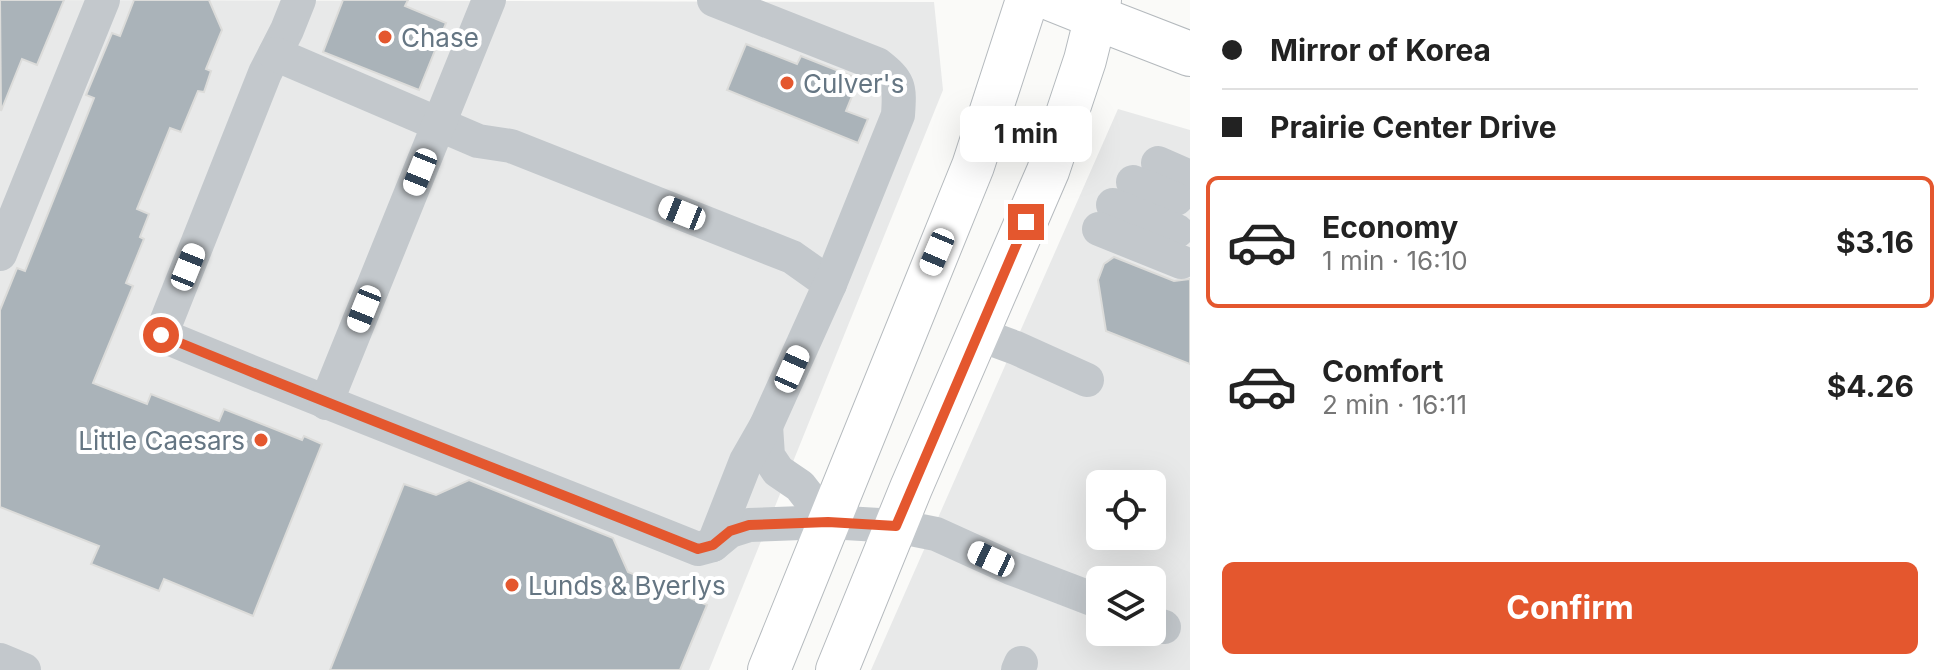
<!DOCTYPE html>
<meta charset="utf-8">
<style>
body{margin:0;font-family:Inter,sans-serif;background:#f6f6f6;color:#222;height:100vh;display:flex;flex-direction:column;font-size:30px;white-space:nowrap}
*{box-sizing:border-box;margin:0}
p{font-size:26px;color:#767676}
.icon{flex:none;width:44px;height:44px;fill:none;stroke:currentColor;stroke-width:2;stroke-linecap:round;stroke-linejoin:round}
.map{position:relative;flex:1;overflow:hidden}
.panel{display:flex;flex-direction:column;background:#fff;width:760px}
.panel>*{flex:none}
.guide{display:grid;align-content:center;height:176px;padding:0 32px;background:#fff}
.tools{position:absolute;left:1086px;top:470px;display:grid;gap:16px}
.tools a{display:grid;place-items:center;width:80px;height:80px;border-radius:12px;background:#fff;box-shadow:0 8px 32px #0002;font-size:40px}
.end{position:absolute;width:36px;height:36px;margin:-18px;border:10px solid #e4572e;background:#fff;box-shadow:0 0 0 4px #fff}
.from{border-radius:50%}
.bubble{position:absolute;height:56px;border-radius:12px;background:#fff;box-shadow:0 8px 32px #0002;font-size:26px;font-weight:700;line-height:56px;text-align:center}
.car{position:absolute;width:24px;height:48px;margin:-24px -12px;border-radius:10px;box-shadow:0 0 6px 2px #0007;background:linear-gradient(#fff 24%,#345 0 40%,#fff 0 76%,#345 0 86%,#fff 0)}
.guide b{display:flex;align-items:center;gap:28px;height:76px;font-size:30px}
.guide b+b{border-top:2px solid #e0e0e0}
.guide i{width:20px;height:20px;background:#222}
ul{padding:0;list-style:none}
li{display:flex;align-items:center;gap:24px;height:132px;margin:0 16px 12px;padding:0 16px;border:4px solid transparent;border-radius:12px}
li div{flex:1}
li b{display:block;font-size:30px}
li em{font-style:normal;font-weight:700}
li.active{border-color:#e4572e}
li>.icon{width:72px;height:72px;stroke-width:1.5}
.cta{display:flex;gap:16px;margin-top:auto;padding:16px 32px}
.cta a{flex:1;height:92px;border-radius:12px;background:#e4572e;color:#fff;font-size:32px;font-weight:700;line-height:92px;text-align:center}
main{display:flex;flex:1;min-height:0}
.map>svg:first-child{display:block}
.built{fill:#e8e9e9;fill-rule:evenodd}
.building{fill:#aab3b9;stroke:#dcdcda;stroke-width:2}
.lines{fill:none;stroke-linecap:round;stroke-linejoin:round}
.major-casing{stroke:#b5babe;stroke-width:44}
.highway-casing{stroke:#b4b9bd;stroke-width:46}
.minor{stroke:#c3c8cc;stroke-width:34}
.major{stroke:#fff;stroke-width:42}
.highway{stroke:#fff;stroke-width:44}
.route{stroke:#e4572e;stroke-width:10}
.poi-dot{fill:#e4572e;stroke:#fff;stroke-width:3}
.labels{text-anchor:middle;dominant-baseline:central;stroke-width:8;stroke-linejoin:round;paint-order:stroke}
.poi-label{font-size:26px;fill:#657683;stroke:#fff;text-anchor:start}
</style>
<main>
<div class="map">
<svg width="1190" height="670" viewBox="0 0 1190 670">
<rect width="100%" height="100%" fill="#fafaf8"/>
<g class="built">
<polygon points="0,0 934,2 943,90 709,670 0,670"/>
<path d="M1118,109L1190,130V670H871ZM1100,484H1152V536H1100ZM1100,580H1152V632H1100Z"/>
</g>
<g class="building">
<polygon points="0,0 64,0 37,65 22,59 1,111"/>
<polygon points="134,0 209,0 222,30 206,69 211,71 204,92 198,91 181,132 170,128 137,209 149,214 140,237 144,239 126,283 133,286 93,383 147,404 151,394 219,421 224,409 302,440 304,436 322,444 253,616 164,579 159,591 91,564 99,546 0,507 0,310 17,268 25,271 94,98 86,95 112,33 120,36"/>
<polygon points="343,0 408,0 405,6 446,23 419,90 323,52"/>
<polygon points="746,44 797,64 801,56 859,79 846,111 868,119 858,143 727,90"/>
<polygon points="1114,257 1174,281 1190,279 1190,364 1106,331 1098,280 1104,264"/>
<polygon points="469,480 613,538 628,572 707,605 680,670 330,670 404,484 436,495"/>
</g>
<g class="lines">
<defs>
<g id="major">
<polyline points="1052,0 1097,18"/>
<polyline points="769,670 973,166 1027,0"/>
<polyline points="837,670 911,488 1048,171 1085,60 1100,0"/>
</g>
<polyline id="highway" points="1097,18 1190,54"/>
</defs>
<use href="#major" class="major-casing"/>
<use href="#highway" class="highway-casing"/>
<g class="minor">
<path d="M299,0L287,30L265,73L161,335C339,409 519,477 698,549L713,545L730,531L749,525L828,522L896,526L936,534L1011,568L1100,602"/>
<polyline points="275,54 478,141 511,146 792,257 830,284"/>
<polyline points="1158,163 1185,175"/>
<polyline points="1133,182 1176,199"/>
<polyline points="1113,205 1177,231"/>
<polyline points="1099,229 1181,262"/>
<polyline points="0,254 103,0"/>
<polyline points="978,334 1016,348 1087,380"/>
<polyline points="326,403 489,0"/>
<polyline points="766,426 768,456 778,471 800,486 828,522"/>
<path d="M713,545L746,461L766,426L830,284L898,115C900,86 900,82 877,64L714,0"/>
<polyline points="1152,623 1164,627"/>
<polyline points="0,660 24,670"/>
<polyline points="1018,670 1021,663"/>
</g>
<use href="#major" class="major"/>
<use href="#highway" class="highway"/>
</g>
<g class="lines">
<path class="route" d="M161,335C339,409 519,477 698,549L713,545L730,531L749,525L828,522L896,526L1026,222"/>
</g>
<g class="poi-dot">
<circle cx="385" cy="37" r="8"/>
<circle cx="787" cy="83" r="8"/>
<circle cx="261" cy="440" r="8"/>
<circle cx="512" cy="585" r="8"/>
</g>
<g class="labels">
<g class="poi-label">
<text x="401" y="37">Chase</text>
<text x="803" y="83">Culver's</text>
<text x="245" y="440" text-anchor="end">Little Caesars</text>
<text x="528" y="585">Lunds &amp; Byerlys</text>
</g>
</g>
</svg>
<div class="tools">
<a><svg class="icon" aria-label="locate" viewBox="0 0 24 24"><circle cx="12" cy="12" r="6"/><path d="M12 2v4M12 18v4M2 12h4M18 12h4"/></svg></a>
<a><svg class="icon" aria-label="layers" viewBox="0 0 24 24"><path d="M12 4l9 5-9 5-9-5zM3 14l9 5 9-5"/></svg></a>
</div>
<i class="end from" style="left:161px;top:335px"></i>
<i class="end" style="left:1026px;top:222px"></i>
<div class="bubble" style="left:960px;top:106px;width:132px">1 min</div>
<i class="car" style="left:420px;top:172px;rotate:202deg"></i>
<i class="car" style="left:682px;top:213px;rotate:292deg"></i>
<i class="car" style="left:937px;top:252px;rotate:203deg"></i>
<i class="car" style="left:188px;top:267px;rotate:22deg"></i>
<i class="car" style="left:364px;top:309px;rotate:202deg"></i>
<i class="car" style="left:792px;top:369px;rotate:24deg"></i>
<i class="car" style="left:991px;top:559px;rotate:295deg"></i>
</div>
<section class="panel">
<div class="guide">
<b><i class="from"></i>Mirror of Korea</b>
<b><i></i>Prairie Center Drive</b>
</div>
<ul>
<li class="active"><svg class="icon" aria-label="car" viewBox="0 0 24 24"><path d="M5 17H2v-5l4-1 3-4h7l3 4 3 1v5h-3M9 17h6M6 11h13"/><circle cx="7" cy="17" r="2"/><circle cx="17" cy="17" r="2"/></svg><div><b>Economy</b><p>1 min · 16:10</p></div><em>$3.16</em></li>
<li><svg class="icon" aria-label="car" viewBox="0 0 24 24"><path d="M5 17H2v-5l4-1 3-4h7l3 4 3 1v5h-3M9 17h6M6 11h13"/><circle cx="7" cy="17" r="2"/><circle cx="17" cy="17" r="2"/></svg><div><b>Comfort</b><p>2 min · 16:11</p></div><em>$4.26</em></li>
</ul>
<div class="cta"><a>Confirm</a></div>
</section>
</main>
